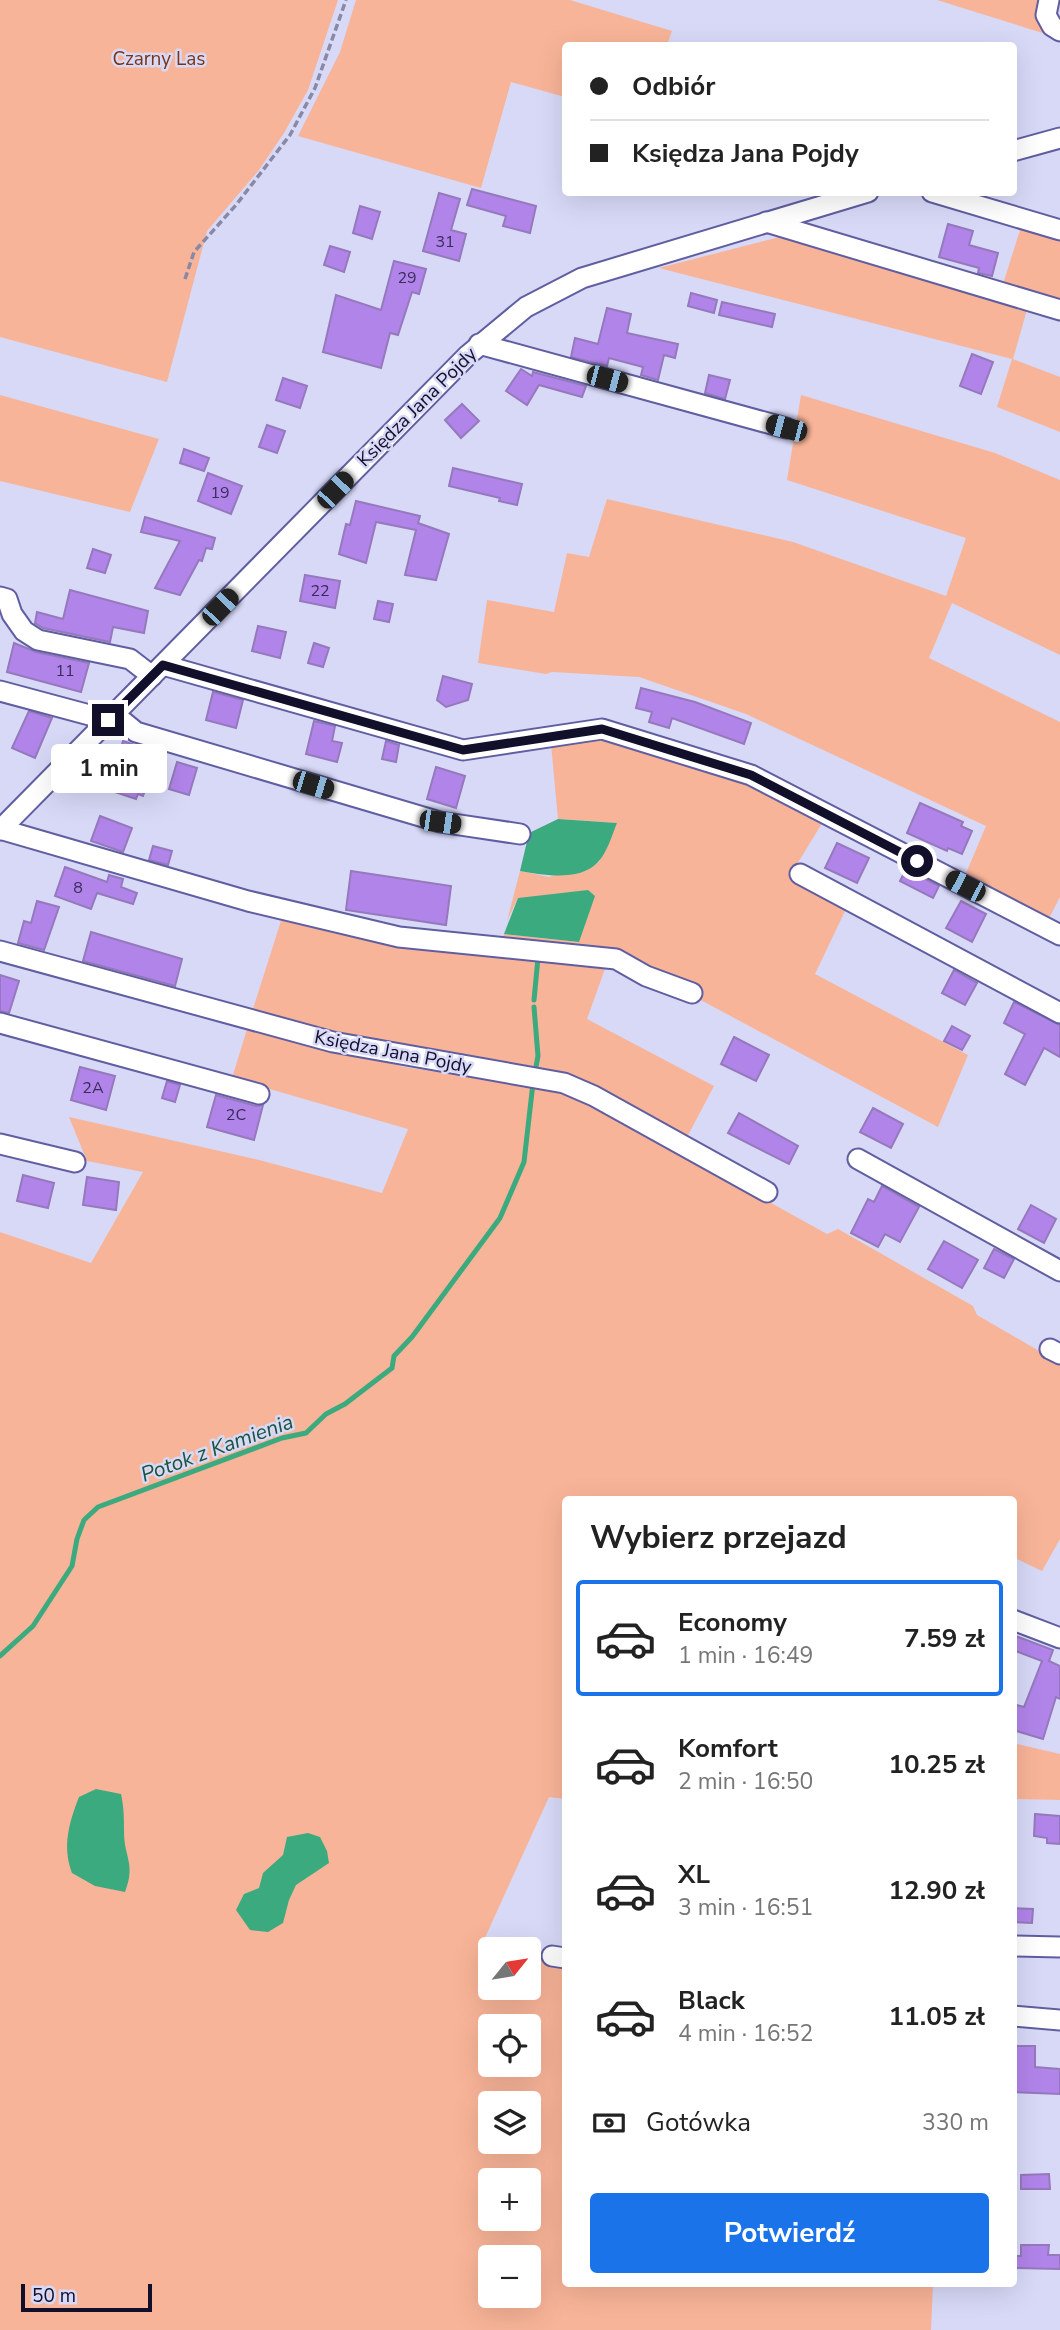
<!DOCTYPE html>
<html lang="pl">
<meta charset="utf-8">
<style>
body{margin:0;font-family:"Nunito Sans",sans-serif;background:#f6f6f6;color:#222;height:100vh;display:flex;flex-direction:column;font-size:26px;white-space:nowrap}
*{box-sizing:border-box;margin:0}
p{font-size:23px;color:#767676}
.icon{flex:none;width:38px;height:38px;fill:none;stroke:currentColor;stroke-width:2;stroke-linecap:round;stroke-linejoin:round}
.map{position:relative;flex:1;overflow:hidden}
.panel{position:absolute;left:562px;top:1496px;width:455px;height:791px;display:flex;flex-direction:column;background:#fff;border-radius:7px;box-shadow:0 7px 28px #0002}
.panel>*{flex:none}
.guide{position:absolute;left:562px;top:42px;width:455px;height:154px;border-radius:7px;box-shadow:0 7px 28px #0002;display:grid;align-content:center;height:154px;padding:0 28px;background:#fff}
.needle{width:46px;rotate:60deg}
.tools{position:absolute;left:478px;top:1937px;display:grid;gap:14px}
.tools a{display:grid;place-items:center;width:63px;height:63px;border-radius:7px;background:#fff;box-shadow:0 7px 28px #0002;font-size:35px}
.scale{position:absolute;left:21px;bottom:18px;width:131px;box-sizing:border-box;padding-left:7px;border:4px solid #110f29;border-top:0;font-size:19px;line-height:24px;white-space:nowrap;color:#110f29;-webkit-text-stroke:5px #d7d9f7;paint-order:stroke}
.end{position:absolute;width:32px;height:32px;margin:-16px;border:9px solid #110f29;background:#fff;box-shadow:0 0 0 4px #fff}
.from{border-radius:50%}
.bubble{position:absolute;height:49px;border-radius:7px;background:#fff;box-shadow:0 7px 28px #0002;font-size:23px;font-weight:700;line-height:49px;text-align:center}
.car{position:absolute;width:21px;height:42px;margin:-21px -10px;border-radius:9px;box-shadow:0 0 5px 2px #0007;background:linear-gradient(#222 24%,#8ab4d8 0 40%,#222 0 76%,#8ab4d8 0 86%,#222 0)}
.guide b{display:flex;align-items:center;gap:24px;height:66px;font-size:26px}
.guide b+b{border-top:2px solid #e0e0e0}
.guide i{width:18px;height:18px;background:#222}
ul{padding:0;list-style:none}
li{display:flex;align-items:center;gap:21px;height:116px;margin:0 14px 10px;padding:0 14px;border:4px solid transparent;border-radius:7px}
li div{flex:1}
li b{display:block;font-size:26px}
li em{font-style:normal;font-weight:700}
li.active{border-color:#1a73e8}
li>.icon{width:63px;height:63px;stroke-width:1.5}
h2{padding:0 28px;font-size:32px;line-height:84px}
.pay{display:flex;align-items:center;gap:18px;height:77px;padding:0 28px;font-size:26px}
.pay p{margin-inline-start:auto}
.primary-button{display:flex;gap:14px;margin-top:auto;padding:14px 28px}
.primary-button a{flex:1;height:80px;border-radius:7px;background:#1a73e8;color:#fff;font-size:28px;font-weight:700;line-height:80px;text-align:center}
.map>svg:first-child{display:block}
.green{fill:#f8b498;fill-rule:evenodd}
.water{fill:#3baa7e}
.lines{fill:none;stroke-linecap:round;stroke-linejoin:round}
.stream{stroke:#3baa7e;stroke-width:5}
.building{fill:#b184ea;stroke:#9579bc;stroke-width:2}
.minor-casing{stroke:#605ea1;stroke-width:23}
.path{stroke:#8889a5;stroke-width:3.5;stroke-dasharray:7 3.5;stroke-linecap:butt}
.minor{stroke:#fff;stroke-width:19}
.route{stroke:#110f29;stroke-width:9}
.labels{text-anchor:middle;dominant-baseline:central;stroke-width:5;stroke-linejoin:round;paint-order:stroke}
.number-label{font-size:16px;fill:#392c59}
.park-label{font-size:19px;fill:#7b3413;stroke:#d7d9f7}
.street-label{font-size:19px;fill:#110f29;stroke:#d7d9f7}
.water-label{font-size:21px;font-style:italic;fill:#19543c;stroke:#d7d9f7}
</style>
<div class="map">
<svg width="1060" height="2330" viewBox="0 0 1060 2330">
<rect width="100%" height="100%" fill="#d7d9f7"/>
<g class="green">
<polygon points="0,0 338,0 308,90 284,133 259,170 207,231 167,382 0,337"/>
<polygon points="356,0 570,0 672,31 667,45 565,46 565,97 511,82 481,188 298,136 340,52"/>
<polygon points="937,0 1060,0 1049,35"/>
<polygon points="1021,227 1060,237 1060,303 1003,284"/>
<polygon points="791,234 1028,306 1013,359 1060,377 1060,432 997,407 1012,359 659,268"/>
<polygon points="0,395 159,439 130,512 0,481"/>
<polygon points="801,395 995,453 1060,480 1060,655 952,603 929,658 1060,722 1060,897 1046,924 964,878 986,826 746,714 639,677 552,672 546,674 478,663 487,600 554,612 567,553 589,557 607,499 793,542 946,596 966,538 787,480"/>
<polygon points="592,737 653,749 745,782 824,820 791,874 847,907 815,974 968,1055 938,1127 611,952 587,1019 714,1086 686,1139 574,1077 349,1037 252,1012 286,905 396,930 501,942 504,934 579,942 518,898 507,921 520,871 549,877 599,862 617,823 558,819 551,744"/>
<path d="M248,1026L404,1067L551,1089L590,1103L827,1234L838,1229L973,1306L977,1315L1060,1363V1539L1042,1571L1013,1557V1500H565V1799L549,1797L483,1942L510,1949L490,1950V1988H528L529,1955L565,1963V2284H933L931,2330H0V1232L91,1263L143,1172L87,1161L69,1117L259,1160L382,1193L408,1129L232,1078ZM490,2026H528V2065H490ZM490,2104H528V2142H490ZM490,2180H528V2219H490ZM490,2258H528V2296H490Z"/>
<polygon points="1013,1743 1060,1754 1060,1800 1013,1799"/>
</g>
<g class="water">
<path d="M558,819L617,823C612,835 607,853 598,862C580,882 542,875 520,871L529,833Z"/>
<polygon points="588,890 595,896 579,942 504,934 518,898"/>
<path d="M96,1789L121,1794C124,1808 124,1818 124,1832C124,1857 136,1864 125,1892L95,1886L72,1873C62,1846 69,1823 79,1797Z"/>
<polygon points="308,1833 320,1837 327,1851 329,1863 296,1885 289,1900 283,1923 268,1932 250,1930 236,1910 244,1894 259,1888 263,1873 283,1855 287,1837"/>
</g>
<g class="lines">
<g class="stream">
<polyline points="534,1000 538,958"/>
<polyline points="534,1007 538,1056 535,1072"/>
<polyline points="0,1656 33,1626 72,1566 77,1539 84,1520 98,1507 282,1438 306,1433 326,1414 345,1404 392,1368 394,1356 412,1337 500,1218 524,1162 533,1083"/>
</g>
</g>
<g class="building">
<polygon points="472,189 536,206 530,233 503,226 506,216 467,205"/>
<polygon points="439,193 460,199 451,230 466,234 459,261 423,251"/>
<polygon points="360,206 380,212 372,239 353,233"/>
<polygon points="948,224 973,231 969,245 998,253 992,276 978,273 979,268 939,257"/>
<polygon points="330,246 350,252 344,272 324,265"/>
<polygon points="394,261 426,269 419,294 412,292 398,335 390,333 381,368 323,352 336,295 381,310"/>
<polygon points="691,293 717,300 714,313 688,306"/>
<polygon points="722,302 775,314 772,327 719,315"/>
<polygon points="607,308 631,314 627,333 678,344 675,358 664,355 658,380 641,375 643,367 609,358 607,366 571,357 575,338 598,344"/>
<polygon points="972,354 993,362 981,394 960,386"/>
<polygon points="521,369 532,376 533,372 586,386 582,397 539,385 527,405 506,391"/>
<polygon points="709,375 730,380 725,399 705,393"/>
<polygon points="283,378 307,386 300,408 276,400"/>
<polygon points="462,404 479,421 461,438 445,420"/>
<polygon points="267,425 285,431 277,453 259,447"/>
<polygon points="184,449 209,458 204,471 180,463"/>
<polygon points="453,468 522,484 517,505 499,501 500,498 449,486"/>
<polygon points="208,473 242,486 231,514 198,501"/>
<polygon points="356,501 420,516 418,523 449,534 436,580 405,575 416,530 376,522 366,563 339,554 346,524 350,525"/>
<polygon points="145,517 215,538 212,549 206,548 202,561 199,560 180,595 155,588 180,541 141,532"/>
<polygon points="93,549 111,555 105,573 87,568"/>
<polygon points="305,575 340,581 335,608 300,601"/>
<polygon points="70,590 148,611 144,633 113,627 110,642 43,628 35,623 37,612 63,619"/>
<polygon points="378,601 393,604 389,622 374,619"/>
<polygon points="258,626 286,632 280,658 252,651"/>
<polygon points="14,643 36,652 89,663 81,692 7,672"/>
<polygon points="314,643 329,648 323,667 308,663"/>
<polygon points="443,676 472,684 468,700 446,707 437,700"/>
<polygon points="641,688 695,702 751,723 744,744 672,718 669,728 649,722 652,712 636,708"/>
<polygon points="213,692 243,700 236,728 206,720"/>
<polygon points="29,711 52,718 35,758 12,748"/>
<polygon points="314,721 335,726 332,741 342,743 337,762 306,754"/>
<polygon points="123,741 158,753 143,796 138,794 136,799 109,790"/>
<polygon points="386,741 399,745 396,762 382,759"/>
<polygon points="177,762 197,768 189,795 169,789"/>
<polygon points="436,767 465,776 456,808 427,799"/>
<polygon points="920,803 963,822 961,826 972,831 962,854 948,848 947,851 907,833"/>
<polygon points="100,816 132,828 123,852 91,841"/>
<polygon points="837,843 869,858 857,883 825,868"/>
<polygon points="153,846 172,851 168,865 149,860"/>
<polygon points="65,867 107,882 109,875 123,879 121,887 137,893 133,904 97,893 91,909 55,896"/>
<polygon points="906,869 939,886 933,898 900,881"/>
<polygon points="351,871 451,886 446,925 346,910"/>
<polygon points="37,901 59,907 44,950 18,943 24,921 31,923"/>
<polygon points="961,901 986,914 972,942 946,928"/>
<polygon points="91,932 182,959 175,986 83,961"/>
<polygon points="954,970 977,983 965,1005 942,993"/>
<polygon points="0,975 19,981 9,1013 0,1011"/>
<polygon points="1014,1002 1060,1025 1060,1057 1044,1048 1025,1085 1005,1074 1025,1034 1004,1023"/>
<polygon points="952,1026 970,1036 962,1050 944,1041"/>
<polygon points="734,1037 769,1055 756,1081 721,1064"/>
<polygon points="80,1067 115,1076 106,1110 71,1100"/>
<polygon points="167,1081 180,1085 175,1102 162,1098"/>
<polygon points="216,1095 256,1106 263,1105 254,1140 207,1127"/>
<polygon points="873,1108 903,1124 891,1148 860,1132"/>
<polygon points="739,1113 798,1146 789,1164 728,1133"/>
<polygon points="23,1175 54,1183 48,1208 17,1201"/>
<polygon points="87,1177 119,1182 116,1210 83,1205"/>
<polygon points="882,1186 919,1207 900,1242 885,1234 878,1247 851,1233 868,1199 874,1202"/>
<polygon points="1031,1205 1056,1219 1044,1243 1018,1229"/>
<polygon points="944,1241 978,1260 962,1288 928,1269"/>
<polygon points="994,1249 1014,1259 1004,1278 984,1268"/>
<polygon points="1013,1635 1053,1650 1049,1661 1060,1666 1060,1699 1056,1697 1043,1739 1013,1730 1013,1704 1024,1707 1042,1661 1013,1650"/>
<polygon points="1035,1814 1060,1816 1060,1844 1047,1843 1047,1838 1034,1836"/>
<polygon points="1013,1908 1033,1909 1032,1923 1013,1922"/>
<polygon points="1013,2046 1035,2046 1035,2067 1060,2069 1060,2094 1013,2092"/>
<polygon points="1049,2174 1050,2189 1021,2189 1021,2175"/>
<polygon points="1021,2245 1049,2245 1048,2255 1060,2255 1060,2269 1013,2268 1013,2256 1021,2256"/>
</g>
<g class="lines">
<defs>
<g id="minor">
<polyline points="1049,0 1046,15 1052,26 1060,31"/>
<polyline points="1013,151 1060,138"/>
<polyline points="932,192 1060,230"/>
<polyline points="766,222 1060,310"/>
<polyline points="479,344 786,428"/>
<polyline points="0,597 7,599 12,614 24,631 38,640 130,659 152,676"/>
<polyline points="163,665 463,750 602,729 751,775 1060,935"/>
<polyline points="0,691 108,720"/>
<polyline points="114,714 136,732 440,822 520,834"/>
<polyline points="0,829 248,901 399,937 616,959 646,976 692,993"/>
<polyline points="0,830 468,355 526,307 582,278 868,192"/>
<polyline points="800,874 1060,1013"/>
<polyline points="0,951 333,1042 564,1083 594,1096 767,1192"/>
<polyline points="0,1023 259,1094"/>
<polyline points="0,1144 75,1162"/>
<polyline points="858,1159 1060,1271"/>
<polyline points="1050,1349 1060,1354"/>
<polyline points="1013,1620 1060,1638"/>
<polyline points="1013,1946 1060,1947"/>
<polyline points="552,1956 565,1958"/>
<polyline points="1013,2016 1060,2020"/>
</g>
</defs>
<use href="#minor" class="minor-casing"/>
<polyline class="path" points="185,279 194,252 236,205 290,135 315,88 346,0"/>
<use href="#minor" class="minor"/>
</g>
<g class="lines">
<polyline class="route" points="108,720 163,665 463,750 602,729 751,775 917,861"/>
</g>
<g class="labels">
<g class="number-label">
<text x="445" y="242">31</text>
<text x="407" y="278">29</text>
<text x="220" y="493">19</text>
<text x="320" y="591">22</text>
<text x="65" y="671">11</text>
<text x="78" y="888">8</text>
<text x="93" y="1088">2A</text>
<text x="236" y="1115">2C</text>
</g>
<g class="park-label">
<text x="159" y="59">Czarny Las</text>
</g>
<g class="street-label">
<text transform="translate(417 407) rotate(-45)">Księdza Jana Pojdy</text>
<text transform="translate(393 1052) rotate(11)">Księdza Jana Pojdy</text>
</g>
<g class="water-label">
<text transform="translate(217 1448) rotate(-20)">Potok z Kamienia</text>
</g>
</g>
</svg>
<div class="tools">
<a><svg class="needle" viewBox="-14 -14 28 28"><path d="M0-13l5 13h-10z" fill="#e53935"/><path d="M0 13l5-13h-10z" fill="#767676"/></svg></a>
<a><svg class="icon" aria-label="locate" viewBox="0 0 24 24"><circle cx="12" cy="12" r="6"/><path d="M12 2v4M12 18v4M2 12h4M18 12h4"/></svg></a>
<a><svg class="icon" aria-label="layers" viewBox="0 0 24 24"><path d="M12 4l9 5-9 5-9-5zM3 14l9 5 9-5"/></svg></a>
<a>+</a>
<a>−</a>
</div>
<div class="scale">50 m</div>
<i class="end from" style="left:917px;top:861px"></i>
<i class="end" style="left:108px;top:720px"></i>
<div class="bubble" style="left:51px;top:744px;width:116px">1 min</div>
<i class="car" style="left:607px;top:379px;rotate:105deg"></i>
<i class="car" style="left:786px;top:428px;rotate:285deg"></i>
<i class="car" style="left:335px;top:490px;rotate:44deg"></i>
<i class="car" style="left:220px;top:607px;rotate:44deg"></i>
<i class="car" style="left:313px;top:785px;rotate:107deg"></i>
<i class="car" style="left:440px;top:822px;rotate:98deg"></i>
<i class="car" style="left:965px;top:886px;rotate:297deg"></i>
<div class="guide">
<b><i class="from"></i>Odbiór</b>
<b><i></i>Księdza Jana Pojdy</b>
</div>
<section class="panel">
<h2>Wybierz przejazd</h2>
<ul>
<li class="active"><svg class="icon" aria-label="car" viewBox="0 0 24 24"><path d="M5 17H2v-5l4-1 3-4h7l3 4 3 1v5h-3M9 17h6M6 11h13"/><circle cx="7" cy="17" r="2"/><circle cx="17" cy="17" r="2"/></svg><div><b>Economy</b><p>1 min · 16:49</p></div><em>7.59 zł</em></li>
<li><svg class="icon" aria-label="car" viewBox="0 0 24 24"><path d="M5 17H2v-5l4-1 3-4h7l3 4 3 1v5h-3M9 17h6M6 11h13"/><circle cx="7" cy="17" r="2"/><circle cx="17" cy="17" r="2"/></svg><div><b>Komfort</b><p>2 min · 16:50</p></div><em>10.25 zł</em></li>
<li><svg class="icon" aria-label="car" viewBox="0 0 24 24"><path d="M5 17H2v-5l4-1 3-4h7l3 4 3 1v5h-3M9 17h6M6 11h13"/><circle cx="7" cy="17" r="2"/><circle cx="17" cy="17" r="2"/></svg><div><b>XL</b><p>3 min · 16:51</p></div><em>12.90 zł</em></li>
<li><svg class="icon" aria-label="car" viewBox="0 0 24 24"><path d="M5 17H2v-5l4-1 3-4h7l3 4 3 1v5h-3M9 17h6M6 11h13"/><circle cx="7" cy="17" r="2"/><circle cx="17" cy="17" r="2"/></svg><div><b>Black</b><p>4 min · 16:52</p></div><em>11.05 zł</em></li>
</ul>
<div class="pay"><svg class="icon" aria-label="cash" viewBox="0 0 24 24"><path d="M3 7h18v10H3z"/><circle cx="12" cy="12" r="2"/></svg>Gotówka<p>330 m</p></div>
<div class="primary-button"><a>Potwierdź</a></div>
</section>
</div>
